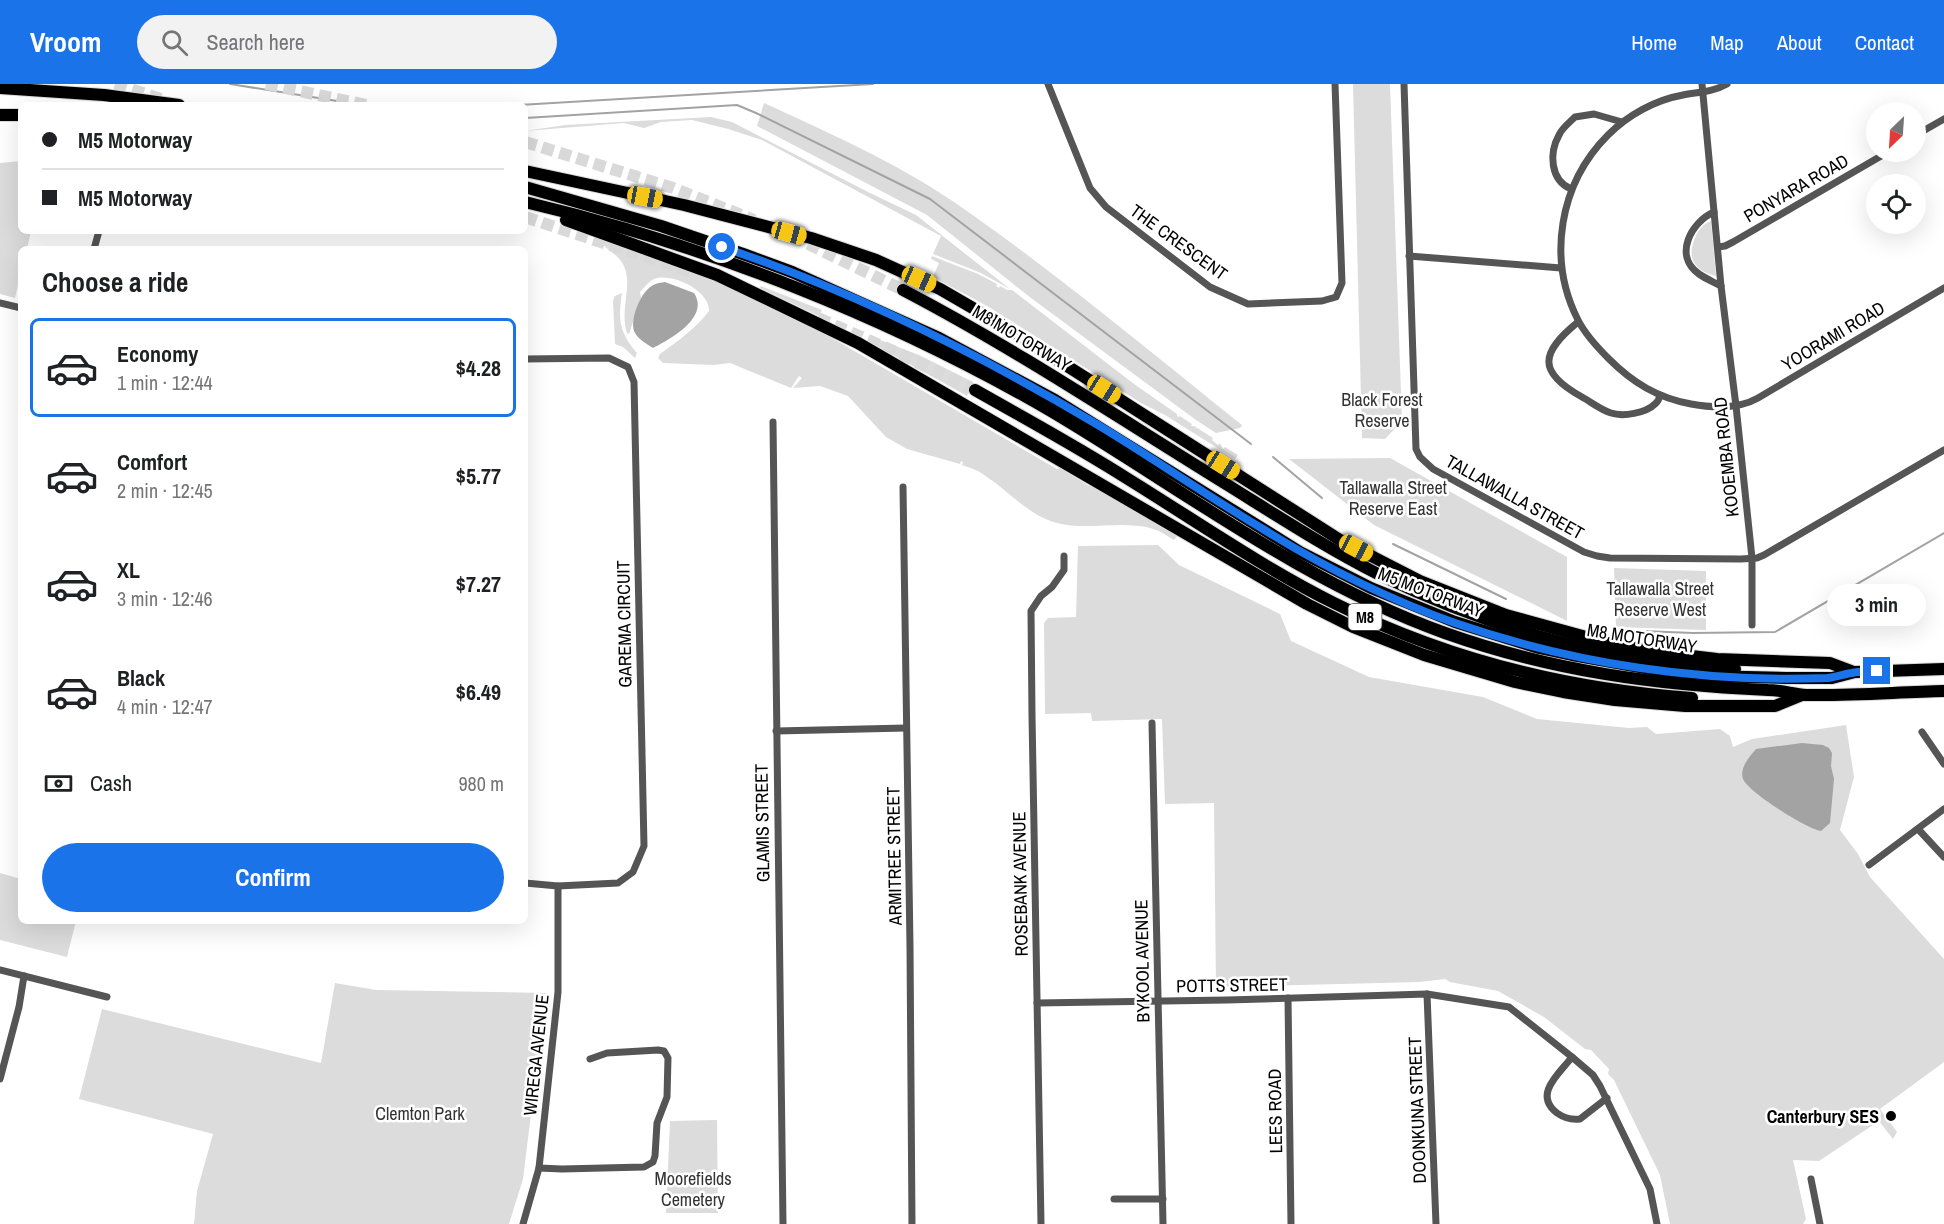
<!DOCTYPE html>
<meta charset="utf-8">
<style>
body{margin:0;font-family:"Archivo Narrow",sans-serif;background:#f2f2f2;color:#202124;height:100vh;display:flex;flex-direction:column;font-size:22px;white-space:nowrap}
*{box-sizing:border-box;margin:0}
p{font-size:20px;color:#757577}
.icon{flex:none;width:33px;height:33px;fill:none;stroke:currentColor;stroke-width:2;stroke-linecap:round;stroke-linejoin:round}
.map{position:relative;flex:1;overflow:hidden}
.side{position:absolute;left:18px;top:162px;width:510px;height:678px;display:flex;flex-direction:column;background:#fff;border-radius:9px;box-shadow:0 6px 24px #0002}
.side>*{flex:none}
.top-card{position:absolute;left:18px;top:18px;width:510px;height:132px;border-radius:9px;box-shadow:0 6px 24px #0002;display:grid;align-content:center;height:132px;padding:0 24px;background:#fff}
.needle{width:39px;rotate:205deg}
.buttons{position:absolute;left:1866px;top:18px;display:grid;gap:12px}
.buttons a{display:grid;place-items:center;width:60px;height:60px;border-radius:50%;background:#fff;box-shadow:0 6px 24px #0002;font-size:30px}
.end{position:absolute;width:27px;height:27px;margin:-14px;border:8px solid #1a73e8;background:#fff;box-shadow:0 0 0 3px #fff}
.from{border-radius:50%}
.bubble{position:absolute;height:42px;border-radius:21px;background:#fff;box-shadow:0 6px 24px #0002;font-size:20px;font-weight:700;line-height:42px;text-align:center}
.car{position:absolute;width:18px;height:36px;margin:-18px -9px;border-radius:8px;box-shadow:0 0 4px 2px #0007;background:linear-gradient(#f5c518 24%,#345 0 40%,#f5c518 0 76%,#345 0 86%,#f5c518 0)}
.top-card b{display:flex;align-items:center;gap:21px;height:57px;font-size:22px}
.top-card b+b{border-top:2px solid #e0e0e0}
.top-card i{width:15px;height:15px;background:#202124}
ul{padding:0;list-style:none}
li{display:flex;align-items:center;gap:18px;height:99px;margin:0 12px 9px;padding:0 12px;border:3px solid transparent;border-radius:9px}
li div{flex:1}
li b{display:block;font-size:22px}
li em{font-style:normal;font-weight:700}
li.selected{border-color:#1a73e8}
li>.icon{width:54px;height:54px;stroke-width:1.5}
h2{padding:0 24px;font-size:27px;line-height:72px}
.pay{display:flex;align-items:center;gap:15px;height:66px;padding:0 24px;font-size:22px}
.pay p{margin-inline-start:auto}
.button{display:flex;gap:12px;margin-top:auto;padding:12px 24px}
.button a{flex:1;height:69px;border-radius:36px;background:#1a73e8;color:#fff;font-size:24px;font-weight:700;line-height:69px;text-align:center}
header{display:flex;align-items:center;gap:36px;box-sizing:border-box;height:84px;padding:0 30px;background:#1a73e8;color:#fff}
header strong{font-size:28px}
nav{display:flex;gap:33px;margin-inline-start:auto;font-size:21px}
.search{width:420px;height:54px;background:#f2f2f2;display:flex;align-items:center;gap:15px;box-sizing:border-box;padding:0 21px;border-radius:33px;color:#757577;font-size:22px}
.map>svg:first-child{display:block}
.green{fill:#dcdcdc}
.water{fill:#a3a3a3}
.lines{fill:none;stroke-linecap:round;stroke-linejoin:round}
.stream{stroke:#a3a3a3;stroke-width:2}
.highway-tunnel{stroke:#d9d9d9;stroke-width:12;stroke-dasharray:12 6;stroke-linecap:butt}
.highway-casing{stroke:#dbdbdb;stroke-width:14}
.street{stroke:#555;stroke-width:7}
.highway{stroke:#000;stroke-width:12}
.route{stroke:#1a73e8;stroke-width:8}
.poi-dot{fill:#000;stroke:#fff;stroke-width:2}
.labels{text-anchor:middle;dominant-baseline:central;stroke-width:5;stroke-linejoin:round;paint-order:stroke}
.shield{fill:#fff;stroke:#4c4c4c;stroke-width:1.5}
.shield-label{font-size:16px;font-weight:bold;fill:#000}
.street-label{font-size:18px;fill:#000;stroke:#fff}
.park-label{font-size:18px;fill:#333;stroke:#fff}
.poi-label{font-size:18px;font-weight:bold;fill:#000;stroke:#fff;text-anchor:end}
</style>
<header>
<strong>Vroom</strong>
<div class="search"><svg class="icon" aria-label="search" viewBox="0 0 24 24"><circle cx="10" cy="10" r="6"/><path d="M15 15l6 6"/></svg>Search here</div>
<nav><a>Home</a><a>Map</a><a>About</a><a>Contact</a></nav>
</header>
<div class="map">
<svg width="1944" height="1140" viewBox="0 0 1944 1140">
<rect width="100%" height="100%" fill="#fff"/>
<g class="green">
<polygon points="1353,0 1390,0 1402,337 1385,355 1362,354"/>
<path d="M764,19C829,49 895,78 954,118C1054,187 1148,266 1242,341L1240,344L1216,349L1196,336L1031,214L927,131L757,42Z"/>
<polygon points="711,33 732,38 868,108 916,131 1010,205 981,189 933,170 941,152 762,56 728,45 692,36 661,38 644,44 624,39 525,47 565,41"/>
<polygon points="21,77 21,147 31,147 27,165 21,165 21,188 15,214 0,210 0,79"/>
<path d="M1711,137L1716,192C1695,187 1686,175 1695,154C1699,145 1702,141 1711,137Z"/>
<path d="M596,154L645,170L723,200L833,251L832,254L1057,385L1060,384L1089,402L1090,401L1177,452L1174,456C1167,452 1159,446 1150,444C1120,436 1087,447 1057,439C1028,431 1011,409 987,393C980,387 971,384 962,381L963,378L961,377L960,380L907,365L886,353L848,312L820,302L793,304L802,294L799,292L791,304L730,279L714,281L663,279L658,274L660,270C678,257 696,244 709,227C710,207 672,188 654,195C649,197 644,204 640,208L641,214L629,250L627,249C619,224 634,201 623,180C616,168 603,164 596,154Z"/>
<polygon points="932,172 978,190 997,200 996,202 999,204 1000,202 1007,206 1012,206 1134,300 1177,330 1177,332 1179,333 1180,332 1192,340 1191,342 1194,342 1213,354 1212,356 1218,361 1220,359 1223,365 1225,363 1238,371 1235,375 1165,331 1141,319 989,223 933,193 939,179 931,175"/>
<polygon points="761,202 822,226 819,232 760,204"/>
<path d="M622,209C618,235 619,248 637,269L635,274L623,263L615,260L613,217L615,212Z"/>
<polygon points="880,256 919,271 973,298 967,312 877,262"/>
<polygon points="1390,374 1567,473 1567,537 1374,441 1289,375"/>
<polygon points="1158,461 1179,481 1280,530 1291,557 1369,593 1483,613 1537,635 1629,644 1647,643 1656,650 1720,645 1730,652 1733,663 1752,655 1846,641 1854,693 1840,746 1858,770 1870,793 1944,875 1944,978 1880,1025 1897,1048 1893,1055 1879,1037 1819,1077 1793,1076 1806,1135 1803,1140 1670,1140 1660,1091 1614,996 1608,990 1609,985 1591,966 1585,965 1544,933 1498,907 1450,898 1445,895 1419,898 1216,903 1214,719 1165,720 1162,635 1092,637 1091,629 1045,630 1044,539 1048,534 1076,533 1078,462"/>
<polygon points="1614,484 1706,487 1706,546 1616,543"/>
<polygon points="0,789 21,795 21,837 76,837 67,873 0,856"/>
<polygon points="335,899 376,906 546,909 523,1095 509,1140 194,1140 197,1107 213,1050 79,1015 102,925 321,979"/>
<polygon points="717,1036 718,1129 666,1129 670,1037"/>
</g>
<g class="water">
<path d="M665,198L694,209C710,233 671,255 653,264C647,260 639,256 635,249C629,238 639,213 648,205C653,200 658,199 665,198Z"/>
<path d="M1802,659L1823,661L1829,664L1832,669L1831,682L1834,695L1830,739L1821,747C1807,745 1748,708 1743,695C1739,684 1750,672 1756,665Z"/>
</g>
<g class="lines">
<g class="stream">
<polyline points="230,0 362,21"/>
<polyline points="519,21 873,0"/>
<polyline points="525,34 737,21 756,29 930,115 1251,360"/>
<polyline points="1273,373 1322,414"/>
<polyline points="1393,460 1506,515"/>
<polyline points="1616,546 1693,549 1775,548 1944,449"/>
</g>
<g class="highway-tunnel">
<polyline points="115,0 164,16"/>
<polyline points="266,0 366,21"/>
<polyline points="525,58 673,104 754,136"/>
<polyline points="525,133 695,189"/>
<polyline points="792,152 903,206"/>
<polyline points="818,234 900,270 975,306"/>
</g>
<defs>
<g id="highway">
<polyline points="0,4 104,11 179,21"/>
<polyline points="0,31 21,31"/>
<polyline points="525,87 684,121 811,154 876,176 940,205 1009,245 1340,456 1420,497 1506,531 1608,559 1657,568 1717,575 1830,579 1854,588"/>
<polyline points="525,103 661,142 743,170 792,188 939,254 1055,316 1300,468 1371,504 1455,538 1539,564 1572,571 1668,588 1702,592 1786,594 1832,594 1855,588 1944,585"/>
<path d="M525,118C707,161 889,233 1051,327C1181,404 1302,498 1445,549C1552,587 1655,601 1768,606C1781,606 1793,610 1806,611C1852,612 1898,608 1944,607"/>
<polyline points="566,136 717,191 858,259 1307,520 1353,543 1424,571 1515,598 1563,608 1615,616 1685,622 1775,622 1802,611"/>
<path d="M903,206C1014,264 1119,334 1226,400C1276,431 1325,463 1378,490C1489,544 1612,580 1735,585"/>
<path d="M975,306C1026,335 1078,363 1128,395C1196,437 1262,483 1334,519C1446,575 1567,605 1692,614"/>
</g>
</defs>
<use href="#highway" class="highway-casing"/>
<g class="street">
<polyline points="1048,0 1090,104 1106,123 1210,203 1248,220 1322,217 1336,213 1342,199 1335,0"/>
<polyline points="1404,0 1416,365 1420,373 1433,385 1584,468 1597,472 1610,474 1741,475 1757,474 1764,471 1944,366"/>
<polyline points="1702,0 1721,202 1736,322 1752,474 1752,541"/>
<path d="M1727,0C1713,8 1698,8 1683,11C1655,16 1628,31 1608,51C1559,100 1547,175 1578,236C1585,250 1598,264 1609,275C1633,299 1658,314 1691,320C1713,324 1739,325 1758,314L1944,204"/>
<polyline points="1916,51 1944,35"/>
<path d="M1571,105C1550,96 1549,69 1559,51C1562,44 1570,38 1575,33L1594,30L1622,38"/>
<path d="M1714,128C1691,138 1673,172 1699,190C1706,195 1714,198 1721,202"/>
<polyline points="1718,163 1725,162 1733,158 1888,68"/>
<polyline points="94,165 99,147"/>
<polyline points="1409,172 1561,184"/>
<polyline points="0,219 21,224"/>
<path d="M1578,238C1540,269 1537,288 1582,313C1591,318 1601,326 1611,329C1623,333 1646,329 1655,320C1658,318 1659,315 1660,312"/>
<polyline points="525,275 609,274 628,283 634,298 644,762 633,788 618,799 558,802 525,799"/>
<polyline points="773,338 783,1140"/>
<polyline points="903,403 910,862 912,1140"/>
<polyline points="1152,639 1163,1140"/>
<polyline points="776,647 906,644"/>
<polyline points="1922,648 1944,680"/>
<polyline points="1918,745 1944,773"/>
<polyline points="1869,781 1944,725"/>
<polyline points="0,886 107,913"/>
<polyline points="1427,910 1436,1140"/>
<polyline points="1288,914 1291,1140"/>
<polyline points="1037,919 1227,916 1427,910 1509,923 1572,973 1593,991 1600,1002 1650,1105 1657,1140"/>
<path d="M1572,973C1561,988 1532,1010 1557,1029C1564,1034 1571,1036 1580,1035L1607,1014"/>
<polyline points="0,995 19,923 24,892"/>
<polyline points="539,1084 562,1085 644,1083 653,1078 655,1072 657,1039 667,1013 668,974 664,967 658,966 607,969 590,975"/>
<polyline points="1811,1095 1820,1140"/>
<polyline points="1114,1115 1163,1115"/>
<polyline points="523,1140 539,1084 558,908 558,802"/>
<polyline points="1041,1140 1032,631 1031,527 1041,512 1052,503 1064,486 1064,472"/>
</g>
<use href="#highway" class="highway"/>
</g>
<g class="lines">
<path class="route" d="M722,163C853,207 979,270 1098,341C1153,374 1207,412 1263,445C1324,483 1388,515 1455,539C1574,580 1702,599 1827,594C1836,593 1844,590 1852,589C1860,587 1869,588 1877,587"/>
</g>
<circle class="poi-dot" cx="1891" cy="1032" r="6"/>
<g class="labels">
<rect class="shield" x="1348.5" y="520" width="33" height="26" rx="4.5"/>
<g class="shield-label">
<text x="1365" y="533">M8</text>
</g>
<g class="street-label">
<text transform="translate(1796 104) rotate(-30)">PONYARA ROAD</text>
<text transform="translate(1179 158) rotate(36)">THE CRESCENT</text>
<text transform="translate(1833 252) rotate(-31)">YOORAMI ROAD</text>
<text transform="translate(1022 254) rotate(31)">M8 MOTORWAY</text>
<text transform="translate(1726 373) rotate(-96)">KOOEMBA ROAD</text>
<text transform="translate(1515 413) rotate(29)">TALLAWALLA STREET</text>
<text transform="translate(1431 508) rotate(21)">M5 MOTORWAY</text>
<text transform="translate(624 540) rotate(-91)">GAREMA CIRCUIT</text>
<text transform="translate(1642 554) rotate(9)">M8 MOTORWAY</text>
<text transform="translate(762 739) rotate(-91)">GLAMIS STREET</text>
<text transform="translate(894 772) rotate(-91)">ARMITREE STREET</text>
<text transform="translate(1020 800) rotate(-91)">ROSEBANK AVENUE</text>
<text transform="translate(1142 877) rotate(-91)">BYKOOL AVENUE</text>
<text transform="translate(1232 901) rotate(-1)">POTTS STREET</text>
<text transform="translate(536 971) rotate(-84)">WIREGA AVENUE</text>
<text transform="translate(1417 1026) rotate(-92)">DOONKUNA STREET</text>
<text transform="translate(1275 1027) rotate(-91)">LEES ROAD</text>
</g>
<g class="park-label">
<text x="1382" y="315">Black Forest<tspan x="1382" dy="21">Reserve</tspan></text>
<text x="1393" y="403">Tallawalla Street<tspan x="1393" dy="21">Reserve East</tspan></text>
<text x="1660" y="504">Tallawalla Street<tspan x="1660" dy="21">Reserve West</tspan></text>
<text x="420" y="1029">Clemton Park</text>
<text x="693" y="1094">Moorefields<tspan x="693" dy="21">Cemetery</tspan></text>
</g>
<g class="poi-label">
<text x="1879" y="1032">Canterbury SES</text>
</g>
</g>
</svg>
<div class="buttons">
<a><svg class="needle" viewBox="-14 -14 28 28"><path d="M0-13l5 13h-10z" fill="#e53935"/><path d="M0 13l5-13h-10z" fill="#757577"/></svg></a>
<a><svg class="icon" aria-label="locate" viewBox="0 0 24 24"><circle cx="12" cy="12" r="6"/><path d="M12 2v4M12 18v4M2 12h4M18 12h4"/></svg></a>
</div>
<i class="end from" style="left:722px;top:163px"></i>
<i class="end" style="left:1877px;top:587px"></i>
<div class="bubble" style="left:1827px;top:500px;width:99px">3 min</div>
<i class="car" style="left:645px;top:113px;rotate:101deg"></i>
<i class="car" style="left:789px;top:149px;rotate:105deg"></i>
<i class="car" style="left:919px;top:195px;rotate:114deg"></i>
<i class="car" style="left:1104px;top:305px;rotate:122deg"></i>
<i class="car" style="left:1223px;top:381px;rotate:122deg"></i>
<i class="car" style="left:1356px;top:464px;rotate:118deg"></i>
<div class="top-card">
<b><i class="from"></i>M5 Motorway</b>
<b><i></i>M5 Motorway</b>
</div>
<section class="side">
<h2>Choose a ride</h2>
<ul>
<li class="selected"><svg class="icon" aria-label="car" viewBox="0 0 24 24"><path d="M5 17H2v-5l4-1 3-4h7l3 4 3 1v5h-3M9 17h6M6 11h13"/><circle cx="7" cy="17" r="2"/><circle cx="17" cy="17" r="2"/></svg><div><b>Economy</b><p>1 min · 12:44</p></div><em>$4.28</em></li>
<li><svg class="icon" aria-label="car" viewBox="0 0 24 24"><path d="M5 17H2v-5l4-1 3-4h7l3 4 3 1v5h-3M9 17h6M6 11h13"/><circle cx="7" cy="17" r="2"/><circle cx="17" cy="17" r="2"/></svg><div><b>Comfort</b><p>2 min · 12:45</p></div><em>$5.77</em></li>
<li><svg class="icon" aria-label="car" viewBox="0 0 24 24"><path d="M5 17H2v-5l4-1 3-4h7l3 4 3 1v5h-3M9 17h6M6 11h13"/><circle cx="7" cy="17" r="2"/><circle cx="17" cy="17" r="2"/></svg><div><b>XL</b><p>3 min · 12:46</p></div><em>$7.27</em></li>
<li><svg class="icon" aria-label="car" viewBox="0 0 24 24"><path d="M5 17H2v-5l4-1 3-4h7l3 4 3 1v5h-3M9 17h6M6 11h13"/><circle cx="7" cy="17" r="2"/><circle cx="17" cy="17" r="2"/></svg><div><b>Black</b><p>4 min · 12:47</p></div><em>$6.49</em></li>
</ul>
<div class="pay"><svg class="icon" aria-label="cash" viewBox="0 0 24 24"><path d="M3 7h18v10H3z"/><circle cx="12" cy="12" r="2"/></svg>Cash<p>980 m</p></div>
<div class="button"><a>Confirm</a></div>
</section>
</div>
